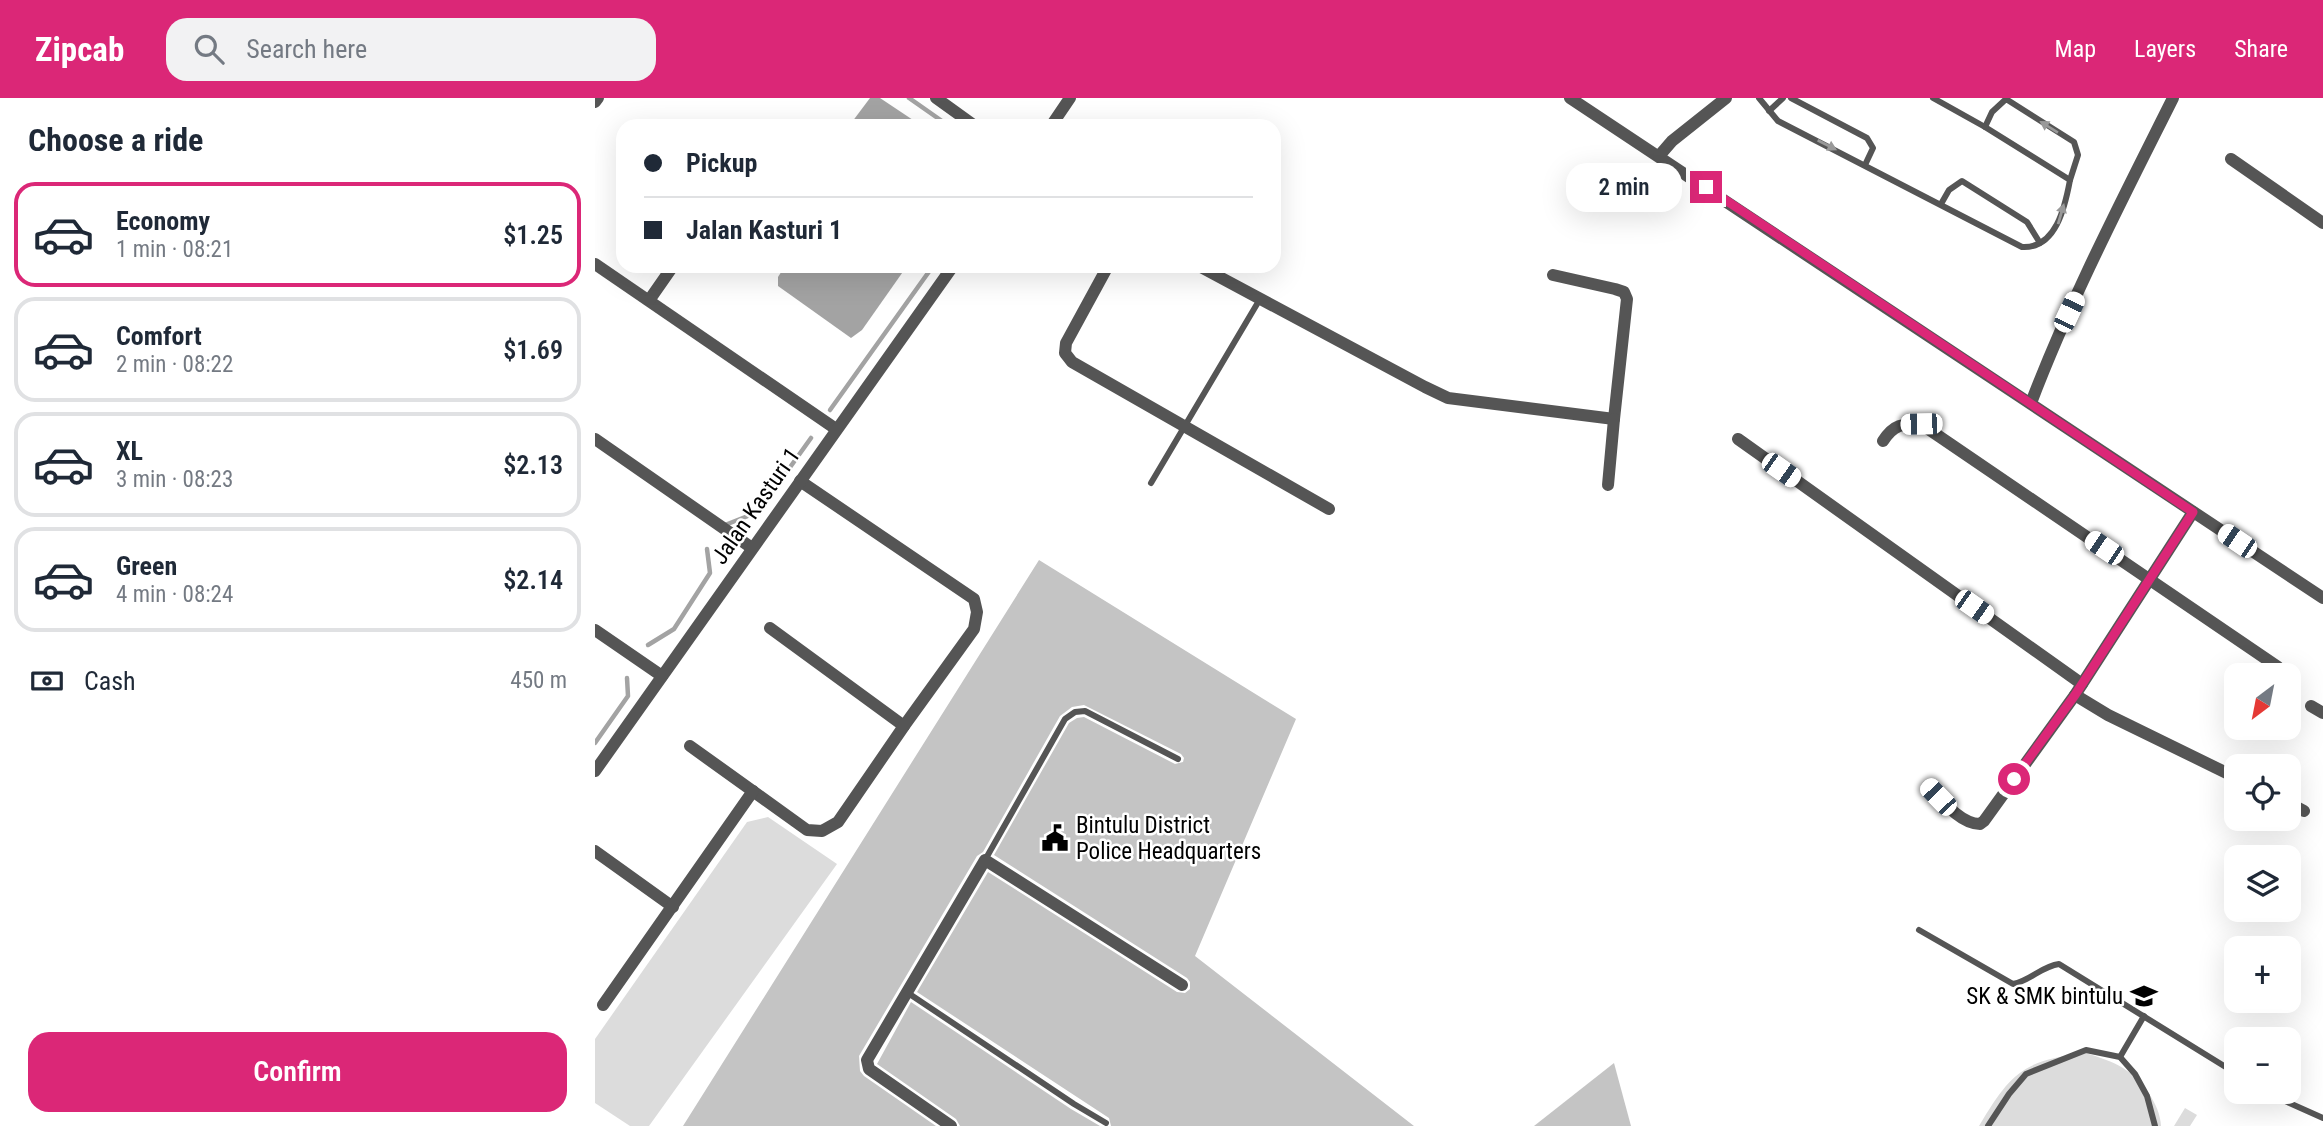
<!DOCTYPE html>
<meta charset="utf-8">
<style>
body{margin:0;font-family:"Roboto Condensed",sans-serif;background:#f2f2f3;color:#1f2937;height:100vh;display:flex;flex-direction:column;font-size:26px;white-space:nowrap}
*{box-sizing:border-box;margin:0}
p{font-size:23px;color:#747a83}
.icon{flex:none;width:38px;height:38px;fill:none;stroke:currentColor;stroke-width:2;stroke-linecap:round;stroke-linejoin:round}
.map{position:relative;flex:1;overflow:hidden}
.panel{display:flex;flex-direction:column;background:#fff;width:595px}
.panel>*{flex:none}
.banner{position:absolute;left:21px;top:21px;width:665px;height:154px;border-radius:21px;box-shadow:0 7px 28px #0002;display:grid;align-content:center;height:154px;padding:0 28px;background:#fff}
.needle{width:46px;rotate:212deg}
.controls{position:absolute;left:1629px;top:565px;display:grid;gap:14px}
.controls a{display:grid;place-items:center;width:77px;height:77px;border-radius:14px;background:#fff;box-shadow:0 7px 28px #0002;font-size:35px}
.end{position:absolute;width:32px;height:32px;margin:-16px;border:9px solid #db2777;background:#fff;box-shadow:0 0 0 4px #fff}
.from{border-radius:50%}
.bubble{position:absolute;height:49px;border-radius:21px;background:#fff;box-shadow:0 7px 28px #0002;font-size:23px;font-weight:600;line-height:49px;text-align:center}
.car{position:absolute;width:21px;height:42px;margin:-21px -10px;border-radius:9px;box-shadow:0 0 5px 2px #0007;background:linear-gradient(#fff 24%,#345 0 40%,#fff 0 76%,#345 0 86%,#fff 0)}
.banner b{display:flex;align-items:center;gap:24px;height:66px;font-size:26px}
.banner b+b{border-top:2px solid #e0e1e3}
.banner i{width:18px;height:18px;background:#1f2937}
ul{padding:0;list-style:none}
li{display:flex;align-items:center;gap:21px;height:105px;margin:0 14px 10px;padding:0 14px;border:4px solid #e0e1e3;border-radius:21px}
li div{flex:1}
li b{display:block;font-size:26px}
li em{font-style:normal;font-weight:600}
li.selected{border-color:#db2777}
li>.icon{width:63px;height:63px;stroke-width:1.5}
h2{padding:0 28px;font-size:32px;line-height:84px}
.pay{display:flex;align-items:center;gap:18px;height:77px;padding:0 28px;font-size:26px}
.pay p{margin-inline-start:auto}
.primary-button{display:flex;gap:14px;margin-top:auto;padding:14px 28px}
.primary-button a{flex:1;height:80px;border-radius:21px;background:#db2777;color:#fff;font-size:28px;font-weight:600;line-height:80px;text-align:center}
header{display:flex;align-items:center;gap:42px;box-sizing:border-box;height:98px;padding:0 35px;background:#db2777;color:#fff}
header strong{font-size:33px}
nav{display:flex;gap:38px;margin-inline-start:auto;font-size:24px}
.search{width:490px;height:63px;background:#f2f2f3;display:flex;align-items:center;gap:18px;box-sizing:border-box;padding:0 24px;border-radius:21px;color:#747a83;font-size:26px}
main{display:flex;flex:1;min-height:0}
.map>svg:first-child{display:block}
.green{fill:#dcdcdc}
.water{fill:#a3a3a3}
.lines{fill:none;stroke-linecap:round;stroke-linejoin:round}
.stream{stroke:#a3a3a3;stroke-width:4.5}
.building{fill:#c4c4c4}
.service{stroke:#555;stroke-width:6}
.minor{stroke:#555;stroke-width:12}
.oneway{fill:#999}
.route{stroke:#db2777;stroke-width:9}
.labels{text-anchor:middle;dominant-baseline:central;stroke-width:5;stroke-linejoin:round;paint-order:stroke}
.street-label{font-size:23px;fill:#000;stroke:#fff}
.poi-label{font-size:23px;fill:#000;stroke:#fff;text-anchor:start}
</style>
<header>
<strong>Zipcab</strong>
<div class="search"><svg class="icon" aria-label="search" viewBox="0 0 24 24"><circle cx="10" cy="10" r="6"/><path d="M15 15l6 6"/></svg>Search here</div>
<nav><a>Map</a><a>Layers</a><a>Share</a></nav>
</header>
<main>
<section class="panel">
<h2>Choose a ride</h2>
<ul>
<li class="selected"><svg class="icon" aria-label="car" viewBox="0 0 24 24"><path d="M5 17H2v-5l4-1 3-4h7l3 4 3 1v5h-3M9 17h6M6 11h13"/><circle cx="7" cy="17" r="2"/><circle cx="17" cy="17" r="2"/></svg><div><b>Economy</b><p>1 min · 08:21</p></div><em>$1.25</em></li>
<li><svg class="icon" aria-label="car" viewBox="0 0 24 24"><path d="M5 17H2v-5l4-1 3-4h7l3 4 3 1v5h-3M9 17h6M6 11h13"/><circle cx="7" cy="17" r="2"/><circle cx="17" cy="17" r="2"/></svg><div><b>Comfort</b><p>2 min · 08:22</p></div><em>$1.69</em></li>
<li><svg class="icon" aria-label="car" viewBox="0 0 24 24"><path d="M5 17H2v-5l4-1 3-4h7l3 4 3 1v5h-3M9 17h6M6 11h13"/><circle cx="7" cy="17" r="2"/><circle cx="17" cy="17" r="2"/></svg><div><b>XL</b><p>3 min · 08:23</p></div><em>$2.13</em></li>
<li><svg class="icon" aria-label="car" viewBox="0 0 24 24"><path d="M5 17H2v-5l4-1 3-4h7l3 4 3 1v5h-3M9 17h6M6 11h13"/><circle cx="7" cy="17" r="2"/><circle cx="17" cy="17" r="2"/></svg><div><b>Green</b><p>4 min · 08:24</p></div><em>$2.14</em></li>
</ul>
<div class="pay"><svg class="icon" aria-label="cash" viewBox="0 0 24 24"><path d="M3 7h18v10H3z"/><circle cx="12" cy="12" r="2"/></svg>Cash<p>450 m</p></div>
<div class="primary-button"><a>Confirm</a></div>
</section>
<div class="map">
<svg width="1728" height="1028" viewBox="0 0 1728 1028">
<rect width="100%" height="100%" fill="#fff"/>
<g class="green">
<polygon points="173,719 242,766 54,1028 35,1028 0,1005 0,941 152,724"/>
<path d="M1491,955C1503,959 1517,963 1528,970C1547,982 1565,1006 1566,1028H1384C1416,974 1429,962 1491,955Z"/>
<polygon points="1590,1010 1602,1017 1595,1028 1579,1028"/>
</g>
<g class="water">
<polygon points="275,0 285,0 327,28 254,28"/>
<polygon points="190,168 312,168 267,232 256,240 183,188 183,179"/>
</g>
<g class="lines">
<g class="stream">
<polyline points="314,0 354,28"/>
<polyline points="235,312 338,168"/>
<polyline points="130,427 163,414 216,340"/>
<polyline points="53,547 79,531 115,475 112,451"/>
<polyline points="0,645 33,598 32,580"/>
</g>
</g>
<g class="building">
<polygon points="444,462 701,621 600,858 819,1028 516,1028 514,1020 322,894 393,774 582,894 590,895 595,891 595,884 592,880 399,757 474,625 482,620 489,619 580,666 588,664 589,660 586,656 489,607 477,609 465,618 388,754 382,758 264,958 265,973 269,978 341,1028 88,1028"/>
<polygon points="316,904 476,1011 505,1028 365,1028 361,1021 282,966"/>
<polygon points="1019,965 1036,1028 939,1028"/>
</g>
<g class="lines">
<g class="service">
<path d="M1164,0L1183,23L1427,149C1461,151 1470,109 1475,82L1390,29L1338,0"/>
<polyline points="1196,0 1272,40 1278,50 1270,67"/>
<polyline points="1174,13 1188,0"/>
<polyline points="1390,29 1397,14 1411,1 1479,44 1483,57 1475,82"/>
<polyline points="1346,106 1354,92 1367,83 1432,124 1445,145"/>
<polyline points="556,385 665,201"/>
<polyline points="390,762 470,621 480,614 490,613 583,661"/>
<path d="M1324,832L1418,886C1435,883 1447,868 1464,866L1642,976"/>
<polyline points="313,895 479,1006 511,1025"/>
<polyline points="1525,959 1549,918"/>
<polyline points="1670,994 1728,1020"/>
<polyline points="1393,1028 1414,996 1431,976 1491,952 1525,959 1540,976 1552,998 1560,1028"/>
</g>
<g class="minor">
<polyline points="341,0 380,28"/>
<polyline points="975,0 1728,500"/>
<polyline points="0,4 3,0"/>
<polyline points="456,28 475,0"/>
<polyline points="1064,58 1077,43 1131,0"/>
<polyline points="1636,61 1728,125"/>
<polyline points="0,166 241,331"/>
<polyline points="513,168 471,245 470,255 477,264 734,411"/>
<polyline points="604,168 830,289 853,300 1019,321 1032,201 1029,194 1020,191 958,177"/>
<polyline points="55,201 78,168"/>
<path d="M1436,305C1476,200 1528,100 1578,0"/>
<polyline points="0,341 157,450"/>
<polyline points="1143,341 1487,586"/>
<path d="M1288,343C1299,326 1307,326 1326,326L1683,569"/>
<polyline points="1013,387 1019,321"/>
<polyline points="175,530 309,628"/>
<polyline points="0,532 67,578"/>
<polyline points="1480,597 1513,617 1642,680"/>
<polyline points="1716,608 1728,615"/>
<polyline points="95,648 212,732 227,733 243,724 309,628 379,531 382,514 379,501 205,383"/>
<polyline points="0,673 358,168"/>
<path d="M1334,688C1347,702 1365,726 1385,726L1389,723L1480,597L1598,414"/>
<polyline points="1694,705 1709,713"/>
<polyline points="0,753 78,809"/>
<polyline points="8,907 158,693"/>
<polyline points="356,1028 274,971 272,962 390,762 587,887"/>
</g>
</g>
<defs><path id="oneway-solid" d="M-6-.8H1V-3.2L6.5 0L1 3.2V.8H-6Z" transform="scale(1.75)"/></defs>
<g class="oneway">
<use href="#oneway-solid" transform="translate(1454 29) rotate(-148)"/>
<use href="#oneway-solid" transform="translate(1232 47) rotate(27)"/>
<use href="#oneway-solid" transform="translate(1466 116) rotate(-74)"/>
</g>
<g class="lines">
<polyline class="route" points="1111,89 1598,414 1480,597 1419,681"/>
</g>
<defs>
<symbol id="civic-bare" viewBox="-9 -9 18 18"><path d="M-.6-6.5H3V-4.5H.6V-3L4-1V1h2V6H-6V1h2V-1L-.6-3ZM-1.2 2.5V6h2.4V2.5Z" fill="#000" stroke="#fff" stroke-width="2.5" paint-order="stroke"/></symbol>
<symbol id="school-bare" viewBox="-9 -9 18 18"><path d="M0-5L7-2L0 1L-7-2ZM-4 1L0 2.5L4 1V4Q0 6-4 4Z" fill="#000" stroke="#fff" stroke-width="2.5" paint-order="stroke"/></symbol>
</defs>
<g fill-rule="evenodd">
<use href="#civic-bare" x="441" y="721" width="38" height="38"/>
<use href="#school-bare" x="1530" y="879" width="38" height="38"/>
</g>
<g class="labels">
<g class="street-label">
<text transform="translate(161 408) rotate(-55)">Jalan Kasturi 1</text>
</g>
<g class="poi-label">
<text x="481" y="727">Bintulu District<tspan x="481" dy="26">Police Headquarters</tspan></text>
<text x="1528" y="898" text-anchor="end">SK &amp; SMK bintulu</text>
</g>
</g>
</svg>
<div class="controls">
<a><svg class="needle" viewBox="-14 -14 28 28"><path d="M0-13l5 13h-10z" fill="#e53935"/><path d="M0 13l5-13h-10z" fill="#747a83"/></svg></a>
<a><svg class="icon" aria-label="locate" viewBox="0 0 24 24"><circle cx="12" cy="12" r="6"/><path d="M12 2v4M12 18v4M2 12h4M18 12h4"/></svg></a>
<a><svg class="icon" aria-label="layers" viewBox="0 0 24 24"><path d="M12 4l9 5-9 5-9-5zM3 14l9 5 9-5"/></svg></a>
<a>+</a>
<a>−</a>
</div>
<i class="end from" style="left:1419px;top:681px"></i>
<i class="end" style="left:1111px;top:89px"></i>
<div class="bubble" style="left:971px;top:65px;width:116px">2 min</div>
<i class="car" style="left:1474px;top:214px;rotate:25deg"></i>
<i class="car" style="left:1326px;top:326px;rotate:269deg"></i>
<i class="car" style="left:1186px;top:372px;rotate:125deg"></i>
<i class="car" style="left:1642px;top:443px;rotate:304deg"></i>
<i class="car" style="left:1509px;top:450px;rotate:304deg"></i>
<i class="car" style="left:1379px;top:509px;rotate:125deg"></i>
<i class="car" style="left:1343px;top:699px;rotate:316deg"></i>
<div class="banner">
<b><i class="from"></i>Pickup</b>
<b><i></i>Jalan Kasturi 1</b>
</div>
</div>
</main>
